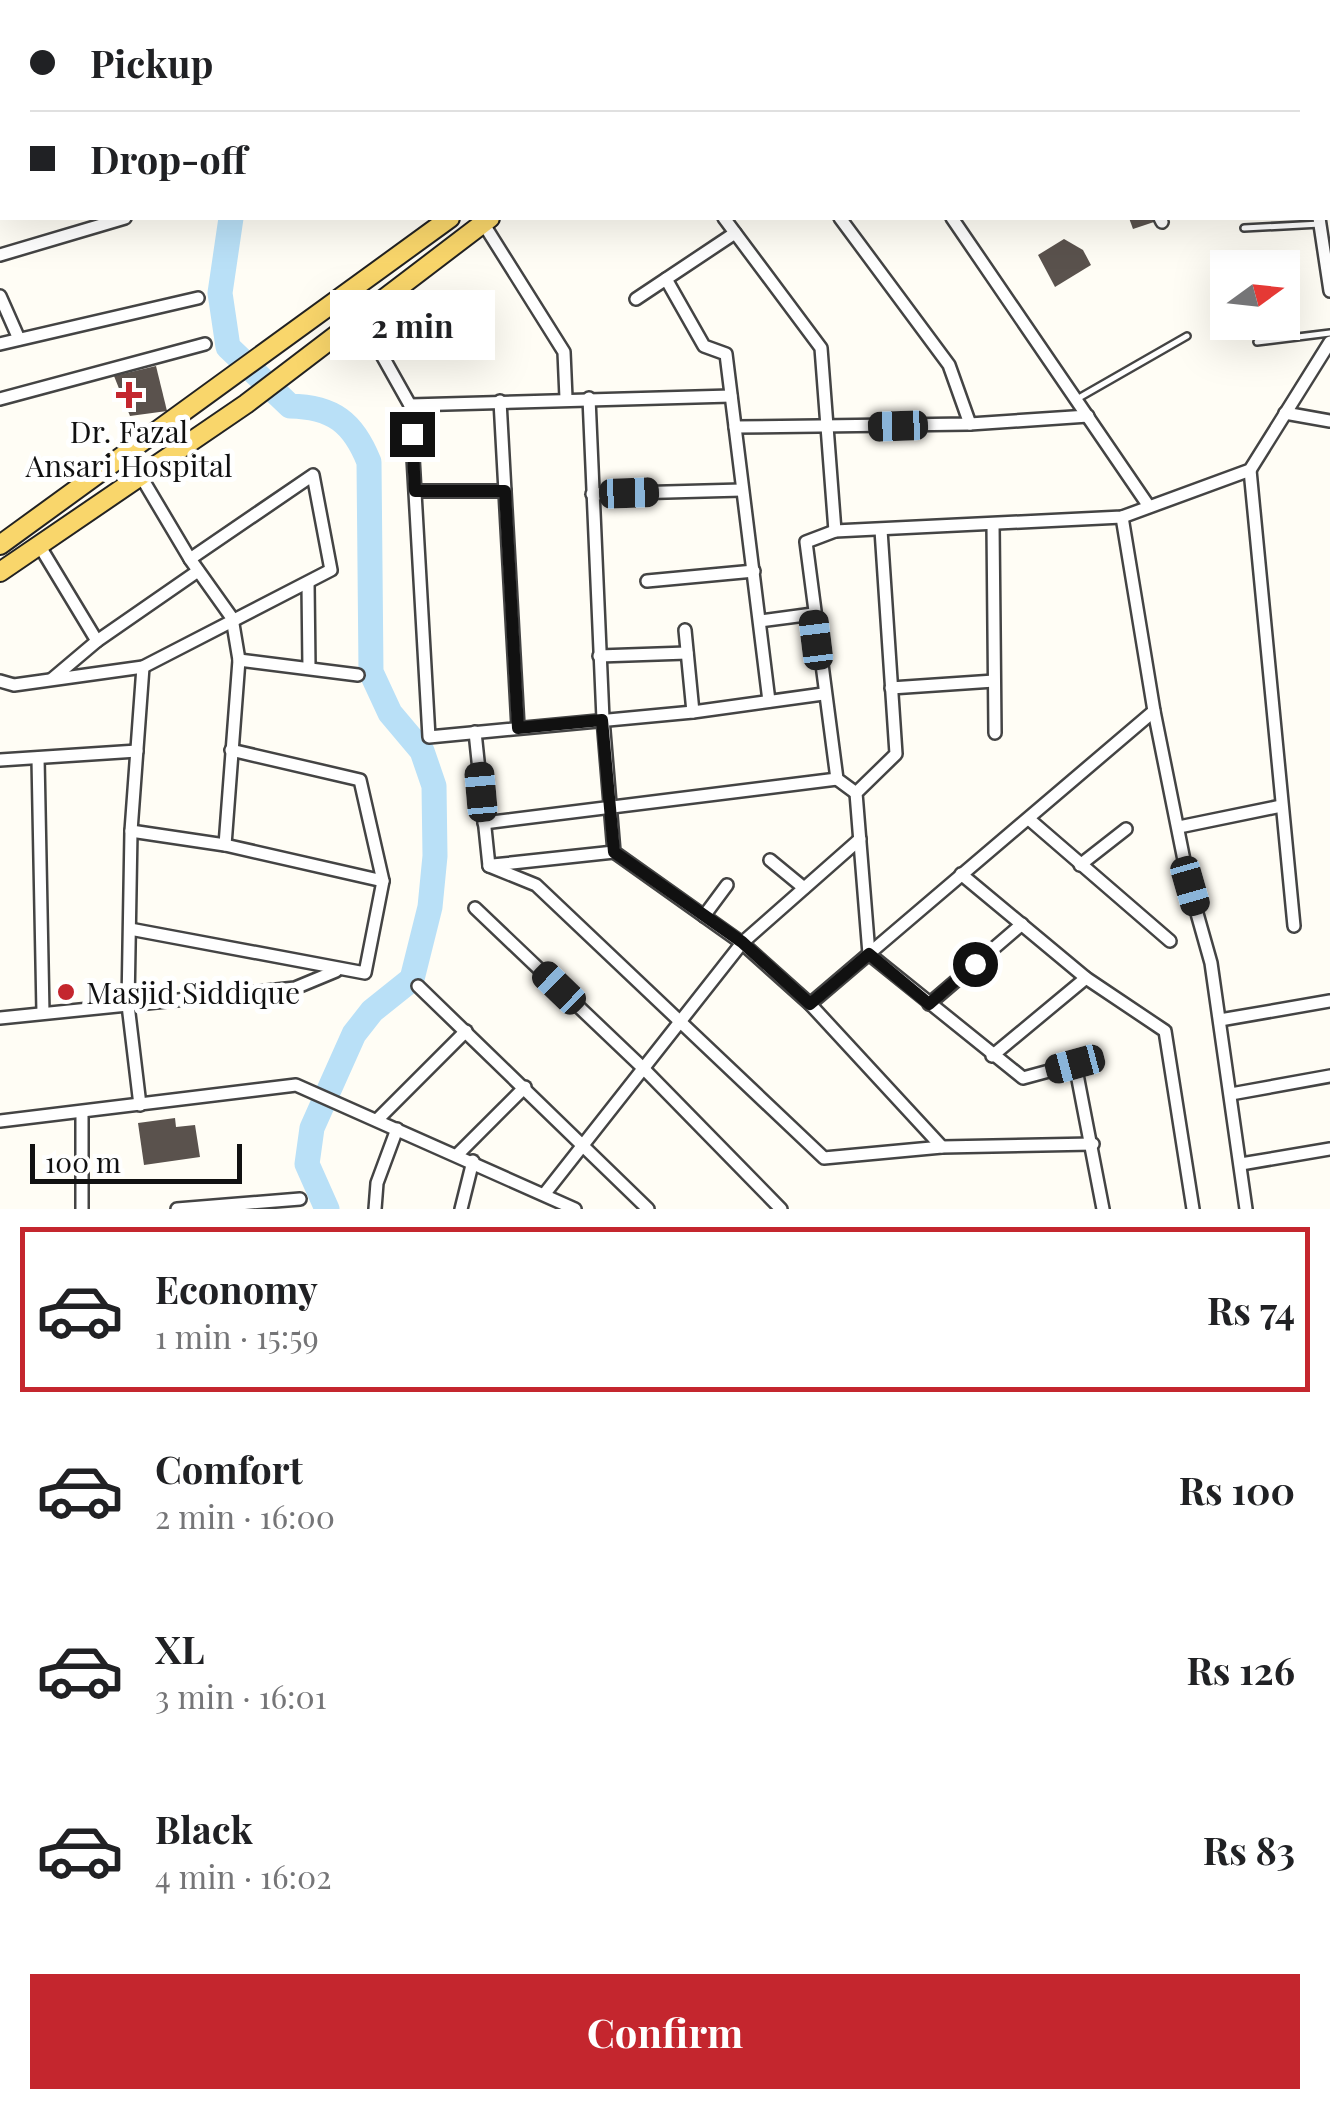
<!DOCTYPE html>
<meta charset="utf-8">
<style>
body{margin:0;font-family:"Playfair Display",serif;background:#f6f6f6;color:#202124;height:100vh;display:flex;flex-direction:column;font-size:38px;white-space:nowrap}
*{box-sizing:border-box;margin:0}
p{font-size:32px;color:#757577}
.icon{flex:none;width:55px;height:55px;fill:none;stroke:currentColor;stroke-width:2;stroke-linecap:round;stroke-linejoin:round}
.map{position:relative;height:1209px;overflow:hidden}
.sheet{display:flex;flex-direction:column;background:#fff;flex:1}
.sheet>*{flex:none}
.hud{position:absolute;left:0px;top:0px;width:1330px;height:220px;box-shadow:0 10px 40px #0002;display:grid;align-content:center;height:220px;padding:0 30px;background:#fff}
.needle{width:65px;rotate:75deg}
.controls{position:absolute;left:1210px;top:250px;display:grid;gap:20px}
.controls a{display:grid;place-items:center;width:90px;height:90px;border-radius:0px;background:#fff;box-shadow:0 10px 40px #0002;font-size:50px}
.scale{position:absolute;left:30px;bottom:25px;width:212px;box-sizing:border-box;padding-left:10px;border:5px solid #111;border-top:0;font-size:28px;line-height:35px;white-space:nowrap;color:#111;-webkit-text-stroke:8px #fff;paint-order:stroke}
.end{position:absolute;width:45px;height:45px;margin:-22px;border:12px solid #111;background:#fff;box-shadow:0 0 0 5px #fff}
.from{border-radius:50%}
.bubble{position:absolute;height:70px;border-radius:0px;background:#fff;box-shadow:0 10px 40px #0002;font-size:32px;font-weight:700;line-height:70px;text-align:center}
.car{position:absolute;width:30px;height:60px;margin:-30px -15px;border-radius:12px;box-shadow:0 0 8px 2px #0007;background:linear-gradient(#222 24%,#8ab4d8 0 40%,#222 0 76%,#8ab4d8 0 86%,#222 0)}
.hud b{display:flex;align-items:center;gap:35px;height:95px;font-size:38px}
.hud b+b{border-top:2px solid #e0e0e0}
.hud i{width:25px;height:25px;background:#202124}
ul{padding:18px 0 0;list-style:none}
li{display:flex;align-items:center;gap:30px;height:165px;margin:0 20px 15px;padding:0 10px;border:5px solid transparent;border-radius:0px}
li div{flex:1}
li b{display:block;font-size:38px}
li em{font-style:normal;font-weight:700}
li.on{border-color:#c4262e}
li>.icon{width:90px;height:90px;stroke-width:1.5}
.cta{display:flex;gap:20px;margin-top:auto;padding:20px 30px}
.cta a{flex:1;height:115px;border-radius:0px;background:#c4262e;color:#fff;font-size:40px;font-weight:700;line-height:115px;text-align:center}
.map>svg:first-child{display:block}
.lines{fill:none;stroke-linecap:round;stroke-linejoin:round}
.river{stroke:#b9e0f7;stroke-width:25}
.building{fill:#5a524d}
.lane-casing{stroke:#444;stroke-width:10}
.street-casing{stroke:#444;stroke-width:16}
.primary-casing{stroke:#222;stroke-width:22}
.lane{stroke:#fff;stroke-width:5}
.street{stroke:#fff;stroke-width:11}
.primary{stroke:#f9d66b;stroke-width:18}
.route{stroke:#111;stroke-width:12}
.poi-dot{fill:#c4262e;stroke:#fff;stroke-width:4}
.labels{text-anchor:middle;dominant-baseline:central;stroke-width:10;stroke-linejoin:round;paint-order:stroke}
.poi-label{font-size:30px;fill:#111;stroke:#fff}
</style>
<div class="map">
<svg width="1330" height="1209" viewBox="0 0 1330 1209">
<rect width="100%" height="100%" fill="#fffdf5"/>
<g class="lines">
<g class="river">
<polyline points="64,0 65,2"/>
<path d="M231,218L220,293L228,347L290,406C333,407 353,422 369,462L371,672L390,713L422,751L434,786L435,856L430,907L412,979L372,1011L354,1034L312,1128L307,1164L327,1209"/>
</g>
</g>
<g class="building">
<polygon points="1129,218 1152,218 1154,222 1133,229"/>
<polygon points="1064,239 1083,250 1091,265 1055,287 1038,255"/>
<polygon points="156,366 167,411 130,416 114,376"/>
<polygon points="175,1118 176,1127 195,1125 200,1157 144,1165 138,1123"/>
</g>
<g class="lines">
<defs>
<g id="lane">
<polyline points="1244,228 1320,224"/>
<polyline points="1257,342 1330,333"/>
<polyline points="1077,399 1187,336"/>
</g>
<g id="street">
<polyline points="175,0 176,2"/>
<polyline points="459,0 460,2"/>
<polyline points="802,0 803,2"/>
<polyline points="1221,0 1233,2"/>
<polyline points="11,2 16,0"/>
<polyline points="158,2 164,0"/>
<polyline points="355,2 358,0"/>
<polyline points="484,2 488,0"/>
<polyline points="1114,2 1116,0"/>
<polyline points="0,7 2,6"/>
<polyline points="1328,21 1330,21"/>
<polyline points="0,128 2,126"/>
<polyline points="724,218 821,348 835,531 1122,517 1250,470 1330,342"/>
<polyline points="840,218 949,365 970,424"/>
<polyline points="952,218 1148,505"/>
<polyline points="1160,218 1162,222"/>
<polyline points="1319,218 1330,291"/>
<polyline points="483,223 564,352 566,398"/>
<polyline points="0,255 125,218"/>
<polyline points="666,279 704,346 726,354 769,701"/>
<polyline points="0,296 19,339"/>
<polyline points="636,299 735,233"/>
<polyline points="360,316 410,405 429,737 693,712 823,694"/>
<polyline points="0,344 198,298"/>
<polyline points="589,398 603,719 614,852 742,943 810,1004 942,1147"/>
<polyline points="0,399 205,344"/>
<polyline points="500,401 518,727"/>
<polyline points="410,405 731,396"/>
<polyline points="1285,413 1330,421"/>
<polyline points="735,427 970,424 1088,416"/>
<polyline points="127,453 190,559 232,618 239,660 225,845"/>
<polyline points="1250,470 1294,926"/>
<polyline points="415,491 505,491"/>
<polyline points="592,494 742,490"/>
<polyline points="1122,517 1154,711 1189,885 1211,963 1246,1209"/>
<polyline points="993,524 995,733"/>
<polyline points="881,530 896,754 856,793 869,954 1023,1078 1075,1064 1103,1209"/>
<polyline points="835,531 806,542 837,779 856,793"/>
<polyline points="39,545 97,641 52,679"/>
<polyline points="647,581 754,571"/>
<polyline points="308,583 309,668"/>
<polyline points="760,621 813,614"/>
<polyline points="685,630 693,712"/>
<polyline points="97,641 198,571"/>
<polyline points="599,656 687,653"/>
<polyline points="239,660 358,675"/>
<polyline points="0,681 14,685 143,667 331,570 313,475 190,559"/>
<polyline points="891,688 994,681"/>
<polyline points="475,732 489,866"/>
<polyline points="38,758 43,1013"/>
<polyline points="0,760 137,751"/>
<polyline points="1030,820 1170,941"/>
<polyline points="484,823 837,779"/>
<polyline points="1179,827 1281,806"/>
<polyline points="131,831 225,845 383,881"/>
<polyline points="770,860 804,888"/>
<polyline points="493,865 614,852"/>
<polyline points="1080,865 1126,829"/>
<polyline points="489,866 536,885 824,1158 942,1147 1093,1144"/>
<polyline points="961,874 1086,978 1165,1031 1193,1209"/>
<polyline points="475,908 643,1068 781,1209"/>
<polyline points="704,916 727,885"/>
<polyline points="130,929 365,973 383,881 360,780 231,750"/>
<polyline points="418,986 648,1209"/>
<polyline points="810,1004 1154,711"/>
<polyline points="929,1004 1022,924"/>
<polyline points="0,1018 295,988 336,971"/>
<polyline points="1220,1020 1330,1001"/>
<polyline points="992,1056 1086,978"/>
<polyline points="1231,1094 1330,1076"/>
<polyline points="140,1105 128,1005 131,831 143,667"/>
<polyline points="82,1113 82,1209"/>
<polyline points="377,1120 466,1031"/>
<polyline points="0,1121 296,1085 575,1209"/>
<polyline points="457,1155 525,1087"/>
<polyline points="1241,1164 1330,1149"/>
<polyline points="546,1192 742,943 860,839"/>
<polyline points="177,1209 300,1199"/>
<polyline points="375,1209 377,1183 397,1129"/>
<polyline points="461,1209 473,1161"/>
</g>
<g id="primary">
<polyline points="727,2 730,0"/>
<polyline points="766,2 770,0"/>
<polyline points="0,545 450,218"/>
<polyline points="0,572 246,404 490,218"/>
</g>
</defs>
<use href="#lane" class="lane-casing"/>
<use href="#street" class="street-casing"/>
<use href="#primary" class="primary-casing"/>
<use href="#lane" class="lane"/>
<use href="#street" class="street"/>
<use href="#primary" class="primary"/>
</g>
<g class="lines">
<polyline class="route" points="412,434 415,491 505,491 518,728 602,720 614,852 742,942 810,1004 869,954 929,1004 975,964"/>
</g>
<g class="poi-dot">
<path d="M124 380h10v10h10v10h-10v10h-10v-10h-10v-10h10z"/>
<circle cx="66" cy="992" r="10"/>
</g>
<g class="labels">
<g class="poi-label">
<text x="129" y="431">Dr. Fazal<tspan x="129" dy="34">Ansari Hospital</tspan></text>
<text x="86" y="992" text-anchor="start">Masjid Siddique</text>
</g>
</g>
</svg>
<div class="controls">
<a><svg class="needle" viewBox="-14 -14 28 28"><path d="M0-13l5 13h-10z" fill="#e53935"/><path d="M0 13l5-13h-10z" fill="#757577"/></svg></a>
</div>
<div class="scale">100 m</div>
<i class="end from" style="left:975px;top:964px"></i>
<i class="end" style="left:412px;top:434px"></i>
<div class="bubble" style="left:330px;top:290px;width:165px">2 min</div>
<i class="car" style="left:898px;top:426px;rotate:268deg"></i>
<i class="car" style="left:629px;top:493px;rotate:88deg"></i>
<i class="car" style="left:816px;top:640px;rotate:353deg"></i>
<i class="car" style="left:481px;top:792px;rotate:355deg"></i>
<i class="car" style="left:1190px;top:886px;rotate:164deg"></i>
<i class="car" style="left:559px;top:988px;rotate:314deg"></i>
<i class="car" style="left:1075px;top:1064px;rotate:255deg"></i>
<div class="hud">
<b><i class="from"></i>Pickup</b>
<b><i></i>Drop-off</b>
</div>
</div>
<section class="sheet">
<ul>
<li class="on"><svg class="icon" aria-label="car" viewBox="0 0 24 24"><path d="M5 17H2v-5l4-1 3-4h7l3 4 3 1v5h-3M9 17h6M6 11h13"/><circle cx="7" cy="17" r="2"/><circle cx="17" cy="17" r="2"/></svg><div><b>Economy</b><p>1 min · 15:59</p></div><em>Rs 74</em></li>
<li><svg class="icon" aria-label="car" viewBox="0 0 24 24"><path d="M5 17H2v-5l4-1 3-4h7l3 4 3 1v5h-3M9 17h6M6 11h13"/><circle cx="7" cy="17" r="2"/><circle cx="17" cy="17" r="2"/></svg><div><b>Comfort</b><p>2 min · 16:00</p></div><em>Rs 100</em></li>
<li><svg class="icon" aria-label="car" viewBox="0 0 24 24"><path d="M5 17H2v-5l4-1 3-4h7l3 4 3 1v5h-3M9 17h6M6 11h13"/><circle cx="7" cy="17" r="2"/><circle cx="17" cy="17" r="2"/></svg><div><b>XL</b><p>3 min · 16:01</p></div><em>Rs 126</em></li>
<li><svg class="icon" aria-label="car" viewBox="0 0 24 24"><path d="M5 17H2v-5l4-1 3-4h7l3 4 3 1v5h-3M9 17h6M6 11h13"/><circle cx="7" cy="17" r="2"/><circle cx="17" cy="17" r="2"/></svg><div><b>Black</b><p>4 min · 16:02</p></div><em>Rs 83</em></li>
</ul>
<div class="cta"><a>Confirm</a></div>
</section>
